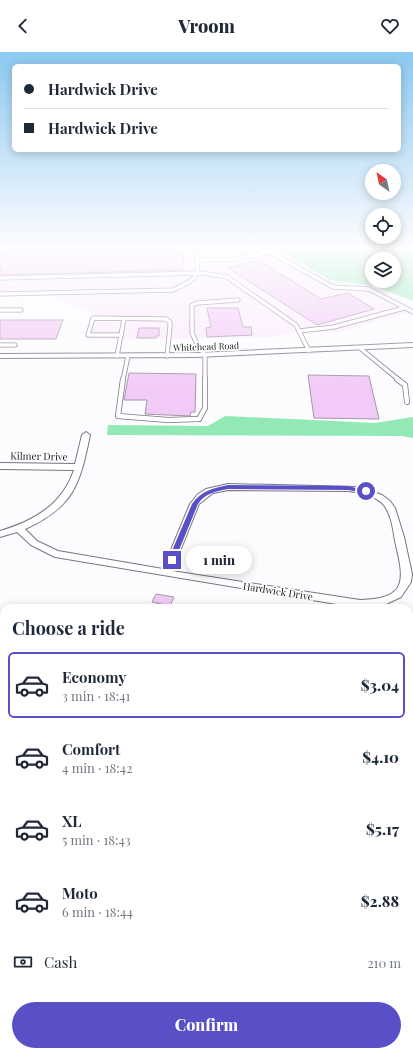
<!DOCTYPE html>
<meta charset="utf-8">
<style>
body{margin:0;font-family:"Playfair Display",serif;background:#f6f6f7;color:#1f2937;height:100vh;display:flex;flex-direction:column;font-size:15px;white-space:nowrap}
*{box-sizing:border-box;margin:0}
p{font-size:13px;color:#747a83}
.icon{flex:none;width:22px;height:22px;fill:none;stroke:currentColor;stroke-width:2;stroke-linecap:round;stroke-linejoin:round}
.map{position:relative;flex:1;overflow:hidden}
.side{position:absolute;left:0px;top:552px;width:413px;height:452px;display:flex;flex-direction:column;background:#fff;border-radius:12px 12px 0 0;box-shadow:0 2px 10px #0003}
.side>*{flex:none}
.hud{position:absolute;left:12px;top:12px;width:389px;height:88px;border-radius:6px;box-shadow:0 2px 10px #0003;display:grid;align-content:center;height:88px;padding:0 12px;background:#fff}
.needle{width:26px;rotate:327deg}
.fabs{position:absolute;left:365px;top:112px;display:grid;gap:8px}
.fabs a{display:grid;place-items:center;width:36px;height:36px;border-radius:50%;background:#fff;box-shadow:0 2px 10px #0003;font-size:20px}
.end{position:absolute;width:18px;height:18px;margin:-9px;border:5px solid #5950c8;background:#fff;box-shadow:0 0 0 2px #fff}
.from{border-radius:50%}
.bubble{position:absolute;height:28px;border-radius:14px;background:#fff;box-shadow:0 2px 10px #0003;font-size:13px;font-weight:800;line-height:28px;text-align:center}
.hud b{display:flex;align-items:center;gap:14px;height:38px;font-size:15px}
.hud b+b{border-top:1px solid #e0e1e3}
.hud i{width:10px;height:10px;background:#1f2937}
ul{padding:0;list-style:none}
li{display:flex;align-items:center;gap:12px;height:66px;margin:0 8px 6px;padding:0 4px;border:2px solid transparent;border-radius:6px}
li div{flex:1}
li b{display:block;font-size:15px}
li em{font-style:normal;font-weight:800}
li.on{border-color:#5950c8}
li>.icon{width:36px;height:36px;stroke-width:1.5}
h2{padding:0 12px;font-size:18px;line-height:48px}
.pay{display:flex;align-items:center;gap:10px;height:44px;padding:0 12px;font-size:15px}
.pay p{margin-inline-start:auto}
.primary-button{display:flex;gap:8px;margin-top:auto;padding:8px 12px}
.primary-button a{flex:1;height:46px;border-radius:24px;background:#5950c8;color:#fff;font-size:16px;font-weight:800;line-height:46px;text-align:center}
header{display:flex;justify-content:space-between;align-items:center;height:52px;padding:0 12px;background:#fff;font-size:18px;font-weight:800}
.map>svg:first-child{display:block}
.industrial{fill:#fbebfd}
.green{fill:#92e9b5;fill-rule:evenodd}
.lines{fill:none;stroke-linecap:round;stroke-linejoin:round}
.stream{stroke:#a1e6fb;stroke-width:2}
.building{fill:#f2caf7;stroke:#a398a4}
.lane-far1-casing{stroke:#7a7482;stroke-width:5}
.lane-casing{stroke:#7a7482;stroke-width:6}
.street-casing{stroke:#7a7482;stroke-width:2}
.lane-far1{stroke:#fff;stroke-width:3.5}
.lane{stroke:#fff;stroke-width:4.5}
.street{fill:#fff;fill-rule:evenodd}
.route{fill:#5950c8}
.labels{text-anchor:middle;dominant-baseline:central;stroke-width:3.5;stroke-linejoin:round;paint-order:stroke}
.far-street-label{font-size:9px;fill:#1a181d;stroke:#fff}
.street-label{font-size:10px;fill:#1a181d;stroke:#fff}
</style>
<header><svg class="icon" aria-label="back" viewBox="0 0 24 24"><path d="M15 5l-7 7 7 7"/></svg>Vroom<svg class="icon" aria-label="heart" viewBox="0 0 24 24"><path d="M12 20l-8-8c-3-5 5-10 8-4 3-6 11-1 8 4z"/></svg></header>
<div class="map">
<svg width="413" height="1004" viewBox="0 0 413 1004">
<rect width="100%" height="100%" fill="#fcfbfe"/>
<polygon class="industrial" points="0,197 276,197 330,228 374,234 413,256 413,259 340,280 297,280 271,285 86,288 94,262 51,243 0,244"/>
<g class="green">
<path d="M276,197H413V249L374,234L330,228ZM372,207H394V229H372Z"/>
<polygon points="225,364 375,371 413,365 413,386 402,384 107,383 108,373 208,374"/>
<polygon points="0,574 4,574 4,693 0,690"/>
</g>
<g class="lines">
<g class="stream">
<polyline points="359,197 388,207"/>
<polyline points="394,209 413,217"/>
</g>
</g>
<g class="building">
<polygon points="0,197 183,197 184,218 0,223"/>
<polygon points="258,208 321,247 348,241 374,257 317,273 228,216"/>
<polygon points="207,256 238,256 243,275 251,275 252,283 207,285 206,276 211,275"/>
<polygon points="0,268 63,268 56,287 0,287"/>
<polygon points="139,276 159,276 159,284 156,284 156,286 137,286"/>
<polygon points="129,321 196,322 195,360 191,360 190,364 145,362 147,348 124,348"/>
<polygon points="308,323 369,324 379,367 314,366"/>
<polygon points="156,542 174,545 170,554 152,550"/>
</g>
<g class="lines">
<defs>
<g id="lane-far1">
<polyline points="270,200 333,235 369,237 413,260"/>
<polyline points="197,208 234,207 270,200 254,197"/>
<polyline points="0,226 202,221 227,225 296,273 309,299"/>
<path d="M0,242L173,238C200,225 198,227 197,197"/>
<polyline points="0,258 21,258"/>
<polyline points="299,279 334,275 404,256"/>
<polyline points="121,283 88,283 93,266 166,267 170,270 170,275 167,304"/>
<polyline points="0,293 15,293"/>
<polyline points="360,296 399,328"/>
<polyline points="117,304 124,267"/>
<polyline points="123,328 128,304"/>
<polyline points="205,328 205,303 197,292 192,281 192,253 197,251 238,248"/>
</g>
<g id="lane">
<polyline points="123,327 118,364 168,368 199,367 205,356 205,327"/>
<polyline points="397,327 405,333 407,350"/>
</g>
<g id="street">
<polygon points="413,291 413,295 197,305 0,306 0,302 197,301"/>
<path d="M86,380L90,383C80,432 74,455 25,477L37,489L58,499L163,517L190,452L198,442L206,437L228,432L359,435L382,443L390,449L395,456L404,485L412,522L411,530L401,545L384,553L360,556L55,505L31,493L17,480L0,485V479C34,469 62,453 74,418L0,417V411L75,412L82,383ZM228,438L348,439C360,440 373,443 382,451C391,460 393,477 395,489C404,527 409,547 360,548L172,519L199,452L213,441Z"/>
<polygon points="409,806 413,807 413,819 409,818"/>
<polygon points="4,991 4,1000 12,1000 10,1004 0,1004 0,992"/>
<polygon points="194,1000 217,1000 218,1004 195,1004"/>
</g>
</defs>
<use href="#lane-far1" class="lane-far1-casing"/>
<use href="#lane" class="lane-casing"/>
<use href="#street" class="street-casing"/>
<use href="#lane-far1" class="lane-far1"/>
<use href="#lane" class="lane"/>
<use href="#street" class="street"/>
</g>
<linearGradient id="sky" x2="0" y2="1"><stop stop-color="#8bc8f0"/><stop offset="0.58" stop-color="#fefdff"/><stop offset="1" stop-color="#fefdff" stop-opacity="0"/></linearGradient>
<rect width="413" height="337" fill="url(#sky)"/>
<path class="route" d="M228,433L348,434L369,439L366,441L348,438L228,437C217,439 205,441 198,452L175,508L174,509H169L168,508L192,452C201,439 213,436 228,433Z"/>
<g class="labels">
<g class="far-street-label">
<text transform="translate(206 294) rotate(-2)">Whitehead Road</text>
</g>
<g class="street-label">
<text transform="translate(39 404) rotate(1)">Kilmer Drive</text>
<text transform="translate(278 539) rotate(9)">Hardwick Drive</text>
</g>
</g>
</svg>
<div class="fabs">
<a><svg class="needle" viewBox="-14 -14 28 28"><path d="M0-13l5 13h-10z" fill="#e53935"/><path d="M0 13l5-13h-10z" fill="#747a83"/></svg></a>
<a><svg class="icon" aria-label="locate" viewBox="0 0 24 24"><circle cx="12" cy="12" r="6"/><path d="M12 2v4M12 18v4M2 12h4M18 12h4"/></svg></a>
<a><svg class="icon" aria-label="layers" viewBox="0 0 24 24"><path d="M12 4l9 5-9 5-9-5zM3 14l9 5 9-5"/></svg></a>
</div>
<i class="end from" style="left:366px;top:439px"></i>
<i class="end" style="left:172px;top:508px"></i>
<div class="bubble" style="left:186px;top:494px;width:66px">1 min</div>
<div class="hud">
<b><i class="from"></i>Hardwick Drive</b>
<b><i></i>Hardwick Drive</b>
</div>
<section class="side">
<h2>Choose a ride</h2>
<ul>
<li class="on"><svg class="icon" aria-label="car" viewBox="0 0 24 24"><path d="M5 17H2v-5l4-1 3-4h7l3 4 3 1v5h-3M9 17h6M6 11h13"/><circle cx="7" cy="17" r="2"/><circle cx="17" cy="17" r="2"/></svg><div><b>Economy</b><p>3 min · 18:41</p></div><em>$3.04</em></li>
<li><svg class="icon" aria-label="car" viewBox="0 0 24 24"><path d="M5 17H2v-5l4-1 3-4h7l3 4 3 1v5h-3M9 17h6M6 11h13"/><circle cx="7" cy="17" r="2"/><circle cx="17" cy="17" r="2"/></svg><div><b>Comfort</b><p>4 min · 18:42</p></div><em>$4.10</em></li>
<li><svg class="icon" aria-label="car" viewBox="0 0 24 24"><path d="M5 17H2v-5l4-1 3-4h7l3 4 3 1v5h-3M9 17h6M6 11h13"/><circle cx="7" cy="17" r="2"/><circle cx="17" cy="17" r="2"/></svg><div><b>XL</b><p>5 min · 18:43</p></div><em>$5.17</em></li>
<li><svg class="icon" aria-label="car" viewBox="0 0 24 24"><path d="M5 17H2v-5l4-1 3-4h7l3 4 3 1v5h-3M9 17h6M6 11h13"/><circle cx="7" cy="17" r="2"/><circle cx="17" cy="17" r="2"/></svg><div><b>Moto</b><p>6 min · 18:44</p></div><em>$2.88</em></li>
</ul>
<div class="pay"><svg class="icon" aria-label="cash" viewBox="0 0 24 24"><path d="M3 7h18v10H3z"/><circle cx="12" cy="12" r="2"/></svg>Cash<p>210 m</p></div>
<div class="primary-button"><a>Confirm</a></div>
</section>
</div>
